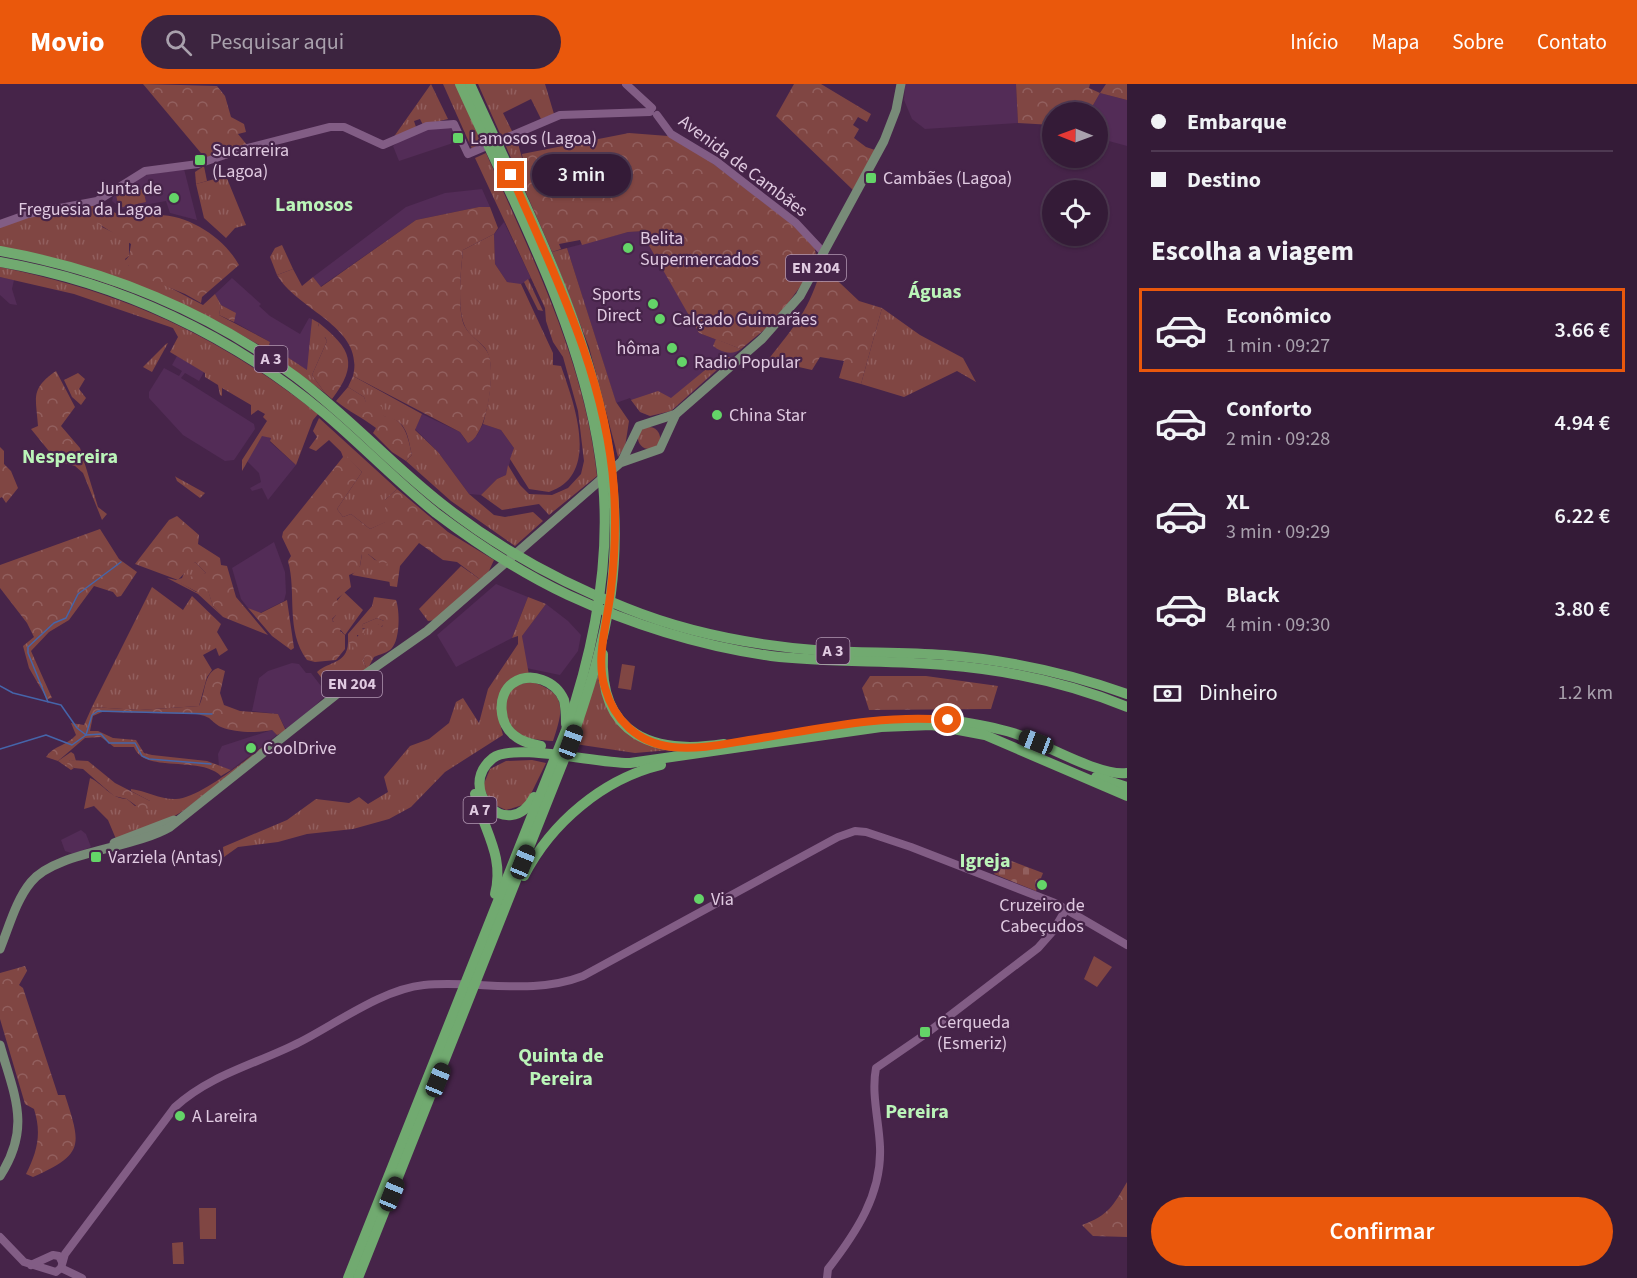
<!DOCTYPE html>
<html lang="pt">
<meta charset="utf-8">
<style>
body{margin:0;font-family:"Source Sans 3",sans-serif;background:#3c243f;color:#f1f3f6;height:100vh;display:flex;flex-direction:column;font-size:22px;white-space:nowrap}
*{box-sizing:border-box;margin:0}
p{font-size:20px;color:#a9a1ad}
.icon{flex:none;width:33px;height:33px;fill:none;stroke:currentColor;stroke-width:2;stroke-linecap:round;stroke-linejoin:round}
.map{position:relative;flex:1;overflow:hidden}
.side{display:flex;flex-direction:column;background:#341b37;width:510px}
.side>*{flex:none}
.top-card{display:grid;align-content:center;height:132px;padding:0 24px;background:#341b37}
.needle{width:39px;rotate:271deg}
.buttons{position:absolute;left:1042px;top:18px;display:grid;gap:12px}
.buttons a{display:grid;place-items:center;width:66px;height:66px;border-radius:50%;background:#341b37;box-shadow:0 2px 4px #0004,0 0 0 2px #4e3952;font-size:30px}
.end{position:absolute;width:27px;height:27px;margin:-14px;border:8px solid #ea580c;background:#fff;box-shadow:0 0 0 3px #fff}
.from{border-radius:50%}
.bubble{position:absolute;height:42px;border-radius:21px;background:#341b37;box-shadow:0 2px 4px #0004,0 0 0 2px #4e3952;font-size:20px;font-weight:600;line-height:42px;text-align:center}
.car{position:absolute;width:18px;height:36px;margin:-18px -9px;border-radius:8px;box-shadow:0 0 4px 2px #0007;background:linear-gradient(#222 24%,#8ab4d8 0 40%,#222 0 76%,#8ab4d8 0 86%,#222 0)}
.top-card b{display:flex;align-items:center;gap:21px;height:57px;font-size:22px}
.top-card b+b{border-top:2px solid #4e3952}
.top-card i{width:15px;height:15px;background:#f1f3f6}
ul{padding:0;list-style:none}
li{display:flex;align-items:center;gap:18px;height:84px;margin:0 12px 9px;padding:0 12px;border:3px solid transparent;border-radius:0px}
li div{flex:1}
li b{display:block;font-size:22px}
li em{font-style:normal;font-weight:600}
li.current{border-color:#ea580c}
li>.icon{width:54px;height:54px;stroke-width:1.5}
h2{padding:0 24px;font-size:27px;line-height:72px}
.pay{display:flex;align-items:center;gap:15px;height:66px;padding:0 24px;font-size:22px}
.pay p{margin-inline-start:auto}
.action{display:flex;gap:12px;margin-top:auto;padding:12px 24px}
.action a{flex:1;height:69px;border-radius:36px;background:#ea580c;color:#fff;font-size:24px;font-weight:600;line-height:69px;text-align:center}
header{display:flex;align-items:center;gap:36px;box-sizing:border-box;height:84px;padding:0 30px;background:#ea580c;color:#fff}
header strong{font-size:28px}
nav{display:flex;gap:33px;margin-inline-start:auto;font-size:21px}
.search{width:420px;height:54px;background:#3c243f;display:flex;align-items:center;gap:15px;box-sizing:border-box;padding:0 21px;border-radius:33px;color:#a9a1ad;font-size:22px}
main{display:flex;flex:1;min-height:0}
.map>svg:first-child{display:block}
.built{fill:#532c57}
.grass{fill:url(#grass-tufts)}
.forest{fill:url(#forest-crowns)}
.cemetery{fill:url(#cemetery-stones)}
.park{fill:#804643}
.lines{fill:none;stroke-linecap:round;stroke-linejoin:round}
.stream{stroke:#4565aa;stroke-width:1.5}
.minor{stroke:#825d85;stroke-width:8}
.major{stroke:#788b78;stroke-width:9}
.highway{stroke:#71aa70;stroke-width:10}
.route{stroke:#ea580c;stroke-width:8}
.poi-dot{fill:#64d468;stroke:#462449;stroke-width:2}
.labels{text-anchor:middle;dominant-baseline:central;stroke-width:4.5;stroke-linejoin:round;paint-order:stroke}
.shield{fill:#462449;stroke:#b298b3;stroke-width:1.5}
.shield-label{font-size:16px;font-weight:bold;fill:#e0cae1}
.poi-label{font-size:18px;fill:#e0cae1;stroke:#462449;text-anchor:start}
.street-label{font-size:18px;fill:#e0cae1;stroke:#462449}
.neighbourhood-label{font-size:20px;font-weight:bold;fill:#bbf5b9;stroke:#462449}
</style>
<header>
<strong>Movio</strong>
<div class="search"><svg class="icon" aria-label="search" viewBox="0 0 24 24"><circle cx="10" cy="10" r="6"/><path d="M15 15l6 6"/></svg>Pesquisar aqui</div>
<nav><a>Início</a><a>Mapa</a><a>Sobre</a><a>Contato</a></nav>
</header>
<main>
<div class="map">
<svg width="1127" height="1194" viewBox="0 0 1127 1194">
<defs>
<pattern id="grass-tufts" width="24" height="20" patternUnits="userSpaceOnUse" patternTransform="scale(1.5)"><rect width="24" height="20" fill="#804643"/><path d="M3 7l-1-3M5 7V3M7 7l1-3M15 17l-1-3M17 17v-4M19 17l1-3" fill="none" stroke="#925f5e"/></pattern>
<pattern id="forest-crowns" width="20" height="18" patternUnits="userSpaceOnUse" patternTransform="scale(1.5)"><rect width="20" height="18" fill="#804643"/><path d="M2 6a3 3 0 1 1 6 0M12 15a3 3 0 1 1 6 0" fill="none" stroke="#925f5e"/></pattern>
<pattern id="cemetery-stones" width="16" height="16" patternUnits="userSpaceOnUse" patternTransform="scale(1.5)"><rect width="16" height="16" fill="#804643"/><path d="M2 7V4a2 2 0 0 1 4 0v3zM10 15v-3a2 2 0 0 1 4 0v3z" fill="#925f5e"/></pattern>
</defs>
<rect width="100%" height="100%" fill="#462449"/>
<g class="built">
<polygon points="905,0 1016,0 1018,39 925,45 912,35 904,16"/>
<polygon points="1100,9 1127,16 1127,62 1098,54 1098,28 1089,28"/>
<polygon points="446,43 453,45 459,57 399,77 393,62 405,53 429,44"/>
<polygon points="184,85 197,136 170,129 166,117 122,125 112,117 113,113 141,92"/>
<polygon points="482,105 490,123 479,123 416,136 320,203 313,193 406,123 445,109"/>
<polygon points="504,138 531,194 518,202 507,198 495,180 494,150"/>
<polygon points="645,147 699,249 741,265 671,327 650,332 640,328 630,314 616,319 567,164 628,148"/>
<polygon points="0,193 14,196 12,205 17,221 10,220 0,211"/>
<polygon points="232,194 261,220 259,222 270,232 300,250 309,234 312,235 308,287 269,261 270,258 234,238 234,228 221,221 215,210"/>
<polygon points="177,272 204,288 199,297 185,289 181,294 254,340 255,345 234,376 225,377 183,351 149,314 149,308 164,284 179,292 182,287 172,281"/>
<polygon points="422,330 460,348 466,357 477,351 483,340 501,346 514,364 506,391 497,395 481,411 469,410 438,368 415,345"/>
<polygon points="262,351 271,354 270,358 296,381 268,416 262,404 252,407 250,404 261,398 259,389 246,376"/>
<polygon points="274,458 285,488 286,509 284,517 260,529 248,524 241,515 232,484"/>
<polygon points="496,500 528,513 512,554 456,583 437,551"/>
<polygon points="546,520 568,537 581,551 578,567 560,591 526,584 525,579 522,552"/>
<polygon points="292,579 299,580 306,589 311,589 321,602 324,613 291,644 285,644 278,630 252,627 259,594 268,587"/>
<polygon points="272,646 277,651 231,686 219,683 218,670 222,662"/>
<polygon points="81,746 86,750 91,763 74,770 65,767 61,756"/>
</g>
<g class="grass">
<polygon points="431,0 448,35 423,41 420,35 414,37 416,43 393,54"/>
<polygon points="443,0 456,0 483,61 472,65"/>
<polygon points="478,0 545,0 554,30 541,35 531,15 503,29 513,49 502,54"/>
<polygon points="517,56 524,81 516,86 505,60"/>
<path d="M486,69C532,173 585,278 597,392L549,431L539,420L502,426L481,411L497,395L506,391L508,381L520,401L529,410L552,411L568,404L581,390L584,377L578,327L563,273L553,258L546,237L545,224L475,74Z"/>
<polygon points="226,92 246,141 235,144 226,154 204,134 196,100"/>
<polygon points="93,121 102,143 129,156 129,172 125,175 129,182 203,221 215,210 221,221 219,231 270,258 269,261 307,286 312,235 319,239 318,242 327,257 312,291 325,309 261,262 217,237 0,163 0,143 21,134"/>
<path d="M494,150L495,180L507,198L521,200L553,269V281L561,282C574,319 601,391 549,408L529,405L510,375L514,364L501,346L483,340C488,323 497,279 485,264C478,256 467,250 464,240C457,223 461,184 463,166Z"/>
<polygon points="282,161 293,185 277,191 270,173 275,164"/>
<polygon points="567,164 616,318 629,337 625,363 618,373 589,263 552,168"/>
<path d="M0,183C126,209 217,251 318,330L313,336L296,381L270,357L271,354L262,352L242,387V376L267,337L263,333L265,330L258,326L251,331V321L222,304V312L220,311L218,301L205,293V289L170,268L178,253L173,244L74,210L0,193Z"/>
<polygon points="528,195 543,227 538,226 524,198"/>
<polygon points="882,224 920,251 963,274 976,298 957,287 904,313 861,300"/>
<path d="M716,255L741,265C732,272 721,268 713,262Z"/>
<polygon points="168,259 152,288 143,283 166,260"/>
<polygon points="721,273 731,273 671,327 650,332 640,328 631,316 658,307 671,314"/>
<polygon points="78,289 85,295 79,305 86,314 81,321 72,313 64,296"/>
<path d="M353,292L422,330L415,346L438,368L469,410L494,431L505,433L533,428L543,437L515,462L451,417L406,377L412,371C409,359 408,343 397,337C394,335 386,333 384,332C376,326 379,320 366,319L364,313L348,303Z"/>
<polygon points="319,334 397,405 385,416 386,438 370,445 351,430 343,433 337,425 362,388 329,356 316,367 309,364 317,353 313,347"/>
<circle cx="649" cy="354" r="11"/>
<polygon points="175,392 176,393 205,409 200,414 177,397"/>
<polygon points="362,470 368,470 375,476 388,478 390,498 352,491 360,482"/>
<polygon points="195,478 206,489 181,499 196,508 208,506 213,522 223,533 198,510 167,494 176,496 182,494 186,484"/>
<polygon points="461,482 481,496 436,536 428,537 419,525"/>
<polygon points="152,503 183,526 192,512 221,540 217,548 228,566 219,572 216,564 203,571 212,586 207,593 199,622 139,626 92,623"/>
<polygon points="344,508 363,526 345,551 332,536 336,531 336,518"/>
<polygon points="528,513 546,520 522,552 529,591 511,598 499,636 503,651 445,688 411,723 389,735 353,745 307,750 278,758 238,763 224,773 223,763 287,736 316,715 349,719 359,713 368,720 388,708 384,693 410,662 429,655 449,639 456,618 463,614 479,639 488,605 518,560 518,552 512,554"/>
<path d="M377,534L384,537V540L380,544L378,540L375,554L363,576L367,586L337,606L327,601L317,588C329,577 347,580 348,559H357L356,554L365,544L361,545L363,540Z"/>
<path d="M598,590C602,630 630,662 670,666L635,669L575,660Z"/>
<path d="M532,598C568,609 563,627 553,657C541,656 525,656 516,647C503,636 501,609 518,601C522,599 528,599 532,598Z"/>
<path d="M266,660L267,663L183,727L166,737L116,755L108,736L94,722L84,725L90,694C102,699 111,715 127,715L135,722L150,717L131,707V705C146,707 162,716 176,715C200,714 247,675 266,660Z"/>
<polygon points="71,668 74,670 76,677 70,676 68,680 74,684 71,686 58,677"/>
<polygon points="532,676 546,679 526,720 506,726 491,719 483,702 490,685 506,677"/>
</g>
<g class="forest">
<polygon points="143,0 217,2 225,12 231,33 244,40 246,48 238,50 247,61 206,75"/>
<polygon points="794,0 821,0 871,30 867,38 858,33 853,41 859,45 854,54 866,63 875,66 853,106 776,32"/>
<polygon points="1016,0 1090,0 1089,4 1100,9 1106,0 1127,0 1127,16 1100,9 1089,28 1053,28 1053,41 1018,39"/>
<polygon points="629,49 668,52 707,75 806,151 814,161 816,171 802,200 775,237 741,265 699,249 647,158 645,147 628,148 582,161 580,156 559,160 561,165 552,168 516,86 524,81 522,70"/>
<path d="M100,119L117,130L153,126L154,131C186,129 223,152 239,181L202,213L201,219L185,210L129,187V182L124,178L129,172L131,160L97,139L92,124Z"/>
<path d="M479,123H490L498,144L494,150L463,166C461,184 457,225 464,241C469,252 482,258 488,269C496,286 488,351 468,359L460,348L353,292C365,243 298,227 277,191L293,185L302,202L313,193L321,203L416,136Z"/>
<path d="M822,182L859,217L882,224L861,300L839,294L844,277L820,273L812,286L768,276C796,240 809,227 822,182Z"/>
<polygon points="221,221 236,229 234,238 219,231"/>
<path d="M319,239C351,265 359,280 332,315L325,309L312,291L327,257L325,253H320L317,247Z"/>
<path d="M56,287L75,323L61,342L80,364L98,423L107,430L102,436L83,389L75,382L57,377L31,345L38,342C36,313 30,305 56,287Z"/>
<path d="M348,303L364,313L366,318L372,317L382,323L384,332C405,334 408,353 412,371L406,377L392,368L373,349L376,344C362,333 349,328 336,317Z"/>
<polygon points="0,363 4,367 4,380 11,387 18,404 6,419 2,413 0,414"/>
<path d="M340,365L362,388L337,425L343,433L351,430L370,445L385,438V416L397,405L448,448L494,476L488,489L481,496L457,478L443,476L419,459L400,482L397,503L390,502L388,488L385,485L387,479L381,480L368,470H362L359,487L349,491L351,503L337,515L339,528L332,535L333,538L339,537L343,539L340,547L345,551V565L336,576L315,578L307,576C285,546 297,509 288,477L291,472L282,453L283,448L343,373Z"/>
<polygon points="177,432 199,451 198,460 220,474 221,481 227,482 236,513 268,551 223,533 213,522 208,507 199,509 180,499 189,493 206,489 195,478 178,496 135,480 169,436"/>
<polygon points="100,445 119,475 137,488 121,512 117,513 113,508 94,502 69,536 49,548 31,567 52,614 47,615 29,584 23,562 34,553 27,539 0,504 0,481"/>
<path d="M374,513L396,516C400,527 400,555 392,564C388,569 380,570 374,573L367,586L363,576L375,550L371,547L372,543L378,540L382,543L384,537L377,534L363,540L362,545L367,546L363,552L357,551L358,567L355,568L352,560L348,559V550L372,522Z"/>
<polygon points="287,516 294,564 291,566 272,552 248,524 261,529"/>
<path d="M218,584L225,587L220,609L224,621L240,627L278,630L286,647L277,651L272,646C259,649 235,649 221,643C209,637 214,633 196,630L102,628L93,632L90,647H98L113,654L136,656L144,669L152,671L207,677L231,686L221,692C200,671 144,690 134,663H114L101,653L85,654L58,677L46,673C53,662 68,661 76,651L71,639L84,641L92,623L139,626L199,622C206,609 203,589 218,584Z"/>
<polygon points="870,592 926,592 998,602 991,625 869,626 862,604"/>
<polygon points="70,676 88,677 115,699 150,717 155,726 142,726 127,715 114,712 83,685 74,684 67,680"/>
<path d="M25,882L27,887L19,901L23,904L58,1011H65C81,1061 85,1070 33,1093L26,1090C37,1068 42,1050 34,1025L25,1020L0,935V889Z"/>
<path d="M1127,1098V1153L1093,1152L1082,1141C1109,1131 1113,1122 1127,1098Z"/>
</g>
<polygon class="cemetery" points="1001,773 1043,789 1036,807 994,790"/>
<g class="park">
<polygon points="204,82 207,97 196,100 195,88"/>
<polygon points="143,105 146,118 119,124 116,111"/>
<polygon points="622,580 635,582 631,606 618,604"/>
<polygon points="1094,872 1112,883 1097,903 1084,895"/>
<polygon points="199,1124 216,1124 216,1155 200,1155"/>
<polygon points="183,1158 184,1180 173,1180 172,1159"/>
</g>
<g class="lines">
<g class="stream">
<polyline points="0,602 13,609 61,621 77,644 86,651 92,631 98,627 212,630"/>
<polyline points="48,618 28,569 28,563 54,539 66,534 78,510 121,478"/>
<polyline points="0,665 46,651 72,661 86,651 101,650 109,659 135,659 142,672 149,675 211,680"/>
</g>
<g class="minor">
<polyline points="626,0 652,24"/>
<polyline points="657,31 671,50 716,77 752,105 796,139 824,169"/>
<polyline points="0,140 28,130 97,117 145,87 198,80 240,66 330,43 344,43 383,61 427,42 454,40 468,70 560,31 650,28"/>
<path d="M0,1153L24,1178L56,1188L61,1184L65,1170L175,1023C211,990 257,980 300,958C337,939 383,905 424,901C478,896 531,912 583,892L838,753L855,747L866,748L911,763L1055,819L1127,861"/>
<polyline points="31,1181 53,1171 59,1172 62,1178"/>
<polyline points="61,1184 82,1194"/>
<path d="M827,1194L828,1185C856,1149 882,1110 880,1063C879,1037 871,1009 876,984L927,949L1038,864L1053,847L1066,825"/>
</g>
<g class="major">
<polyline points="622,377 639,342 676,330"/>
<polyline points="114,759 174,736"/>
<path d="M0,865C9,843 16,816 31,798C55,768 132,765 170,743L337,610L427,547L620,379L660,365L676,330L762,255L800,212L884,57L896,26L901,0"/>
<path d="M0,961C14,1011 32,1043 0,1092"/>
</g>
<g class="highway">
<path d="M0,167C107,186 209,228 296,293C348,332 391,380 442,420C498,464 559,498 626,524C690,550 757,562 826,567C866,569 905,568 945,571C1008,576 1068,589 1127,610"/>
<path d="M0,178C120,199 231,251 324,329C362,361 397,398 436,429C477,460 521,489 568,511C633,541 700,562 771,572C829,579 887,576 945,581C1007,586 1069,599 1127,623"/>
<path d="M603,570C599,652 654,671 724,660"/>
<path d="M951,636C974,640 997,643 1019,651C1046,661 1101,693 1127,689"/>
<path d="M541,662C532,660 522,658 515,652C499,641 496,611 513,599C531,587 556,597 564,616C566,624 566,632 566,640"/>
<polyline points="1096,693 1127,703"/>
<path d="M475,710C483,746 505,771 495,810"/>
<path d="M534,713C509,760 454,705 493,674C513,658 599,680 630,679L881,643L932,641L985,651L1127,712"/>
<path d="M524,792C551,739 603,695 661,681"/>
<path d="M348,1194L566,646C596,559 614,466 600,373C581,242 514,120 460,0"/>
<path d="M358,1194L571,658C588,609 604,560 611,509C635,324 543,163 470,0"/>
</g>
</g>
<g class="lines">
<path class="route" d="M511,91C555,192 606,293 614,405C616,438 615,472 611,505C608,536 595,574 605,604C614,636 638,659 672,663C697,666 725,660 749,656C814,646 881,630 948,636"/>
</g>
<g class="poi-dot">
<rect x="452" y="48" width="12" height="12" rx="3"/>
<rect x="194" y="70" width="12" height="12" rx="3"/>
<rect x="865" y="88" width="12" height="12" rx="3"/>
<circle cx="174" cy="114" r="6"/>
<circle cx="628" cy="164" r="6"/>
<circle cx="653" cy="220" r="6"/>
<circle cx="660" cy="235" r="6"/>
<circle cx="672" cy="264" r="6"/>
<circle cx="682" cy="278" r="6"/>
<circle cx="717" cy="331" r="6"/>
<circle cx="251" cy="664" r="6"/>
<rect x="90" y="767" width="12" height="12" rx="3"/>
<circle cx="1042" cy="801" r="6"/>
<circle cx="699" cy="815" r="6"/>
<rect x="919" y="942" width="12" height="12" rx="3"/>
<circle cx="180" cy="1032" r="6"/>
</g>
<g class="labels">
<g class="shield">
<rect x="786" y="171" width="60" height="26" rx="4.5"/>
<rect x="254.5" y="262" width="33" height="26" rx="4.5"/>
<rect x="816.5" y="554" width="33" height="26" rx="4.5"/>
<rect x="322" y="587" width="60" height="26" rx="4.5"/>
<rect x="463.5" y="713" width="33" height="26" rx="4.5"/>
</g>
<g class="shield-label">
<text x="816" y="184">EN 204</text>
<text x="271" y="275">A 3</text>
<text x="833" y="567">A 3</text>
<text x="352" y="600">EN 204</text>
<text x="480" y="726">A 7</text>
</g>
<g class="poi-label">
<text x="470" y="54">Lamosos (Lagoa)</text>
<text x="212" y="66">Sucarreira<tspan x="212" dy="21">(Lagoa)</tspan></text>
<text x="883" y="94">Cambães (Lagoa)</text>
<text x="162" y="104" text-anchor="end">Junta de<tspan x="162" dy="21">Freguesia da Lagoa</tspan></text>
<text x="640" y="154">Belita<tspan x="640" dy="21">Supermercados</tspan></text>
<text x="641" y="210" text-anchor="end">Sports<tspan x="641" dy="21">Direct</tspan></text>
<text x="672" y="235">Calçado Guimarães</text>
<text x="660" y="264" text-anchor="end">hôma</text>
<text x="694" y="278">Radio Popular</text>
<text x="729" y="331">China Star</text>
<text x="263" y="664">CoolDrive</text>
<text x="108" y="773">Varziela (Antas)</text>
<text x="711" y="815">Via</text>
<text x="1042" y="821" text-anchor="middle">Cruzeiro de<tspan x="1042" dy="21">Cabeçudos</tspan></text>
<text x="937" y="938">Cerqueda<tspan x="937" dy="21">(Esmeriz)</tspan></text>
<text x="192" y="1032">A Lareira</text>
</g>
<g class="street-label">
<text transform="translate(743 82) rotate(37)">Avenida de Cambães</text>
</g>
<g class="neighbourhood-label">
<text x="314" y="121">Lamosos</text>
<text x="935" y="208">Águas</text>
<text x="70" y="373">Nespereira</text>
<text x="985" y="777">Igreja</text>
<text x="561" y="972">Quinta de<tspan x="561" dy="23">Pereira</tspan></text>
<text x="917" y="1028">Pereira</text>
</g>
</g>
</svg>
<div class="buttons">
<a><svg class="needle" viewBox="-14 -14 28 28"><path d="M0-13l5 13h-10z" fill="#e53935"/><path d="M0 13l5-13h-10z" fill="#a9a1ad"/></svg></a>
<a><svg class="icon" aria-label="locate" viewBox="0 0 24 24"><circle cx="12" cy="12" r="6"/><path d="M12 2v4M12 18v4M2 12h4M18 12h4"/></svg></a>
</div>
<i class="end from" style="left:948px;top:636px"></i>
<i class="end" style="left:511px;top:91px"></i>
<div class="bubble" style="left:532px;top:70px;width:99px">3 min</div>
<i class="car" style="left:571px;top:658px;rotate:20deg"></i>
<i class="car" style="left:1036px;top:658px;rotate:291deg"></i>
<i class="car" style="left:523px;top:778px;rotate:22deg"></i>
<i class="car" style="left:438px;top:996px;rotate:22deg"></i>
<i class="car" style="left:392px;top:1110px;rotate:22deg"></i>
</div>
<section class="side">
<div class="top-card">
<b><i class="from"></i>Embarque</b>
<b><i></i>Destino</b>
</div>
<h2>Escolha a viagem</h2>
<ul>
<li class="current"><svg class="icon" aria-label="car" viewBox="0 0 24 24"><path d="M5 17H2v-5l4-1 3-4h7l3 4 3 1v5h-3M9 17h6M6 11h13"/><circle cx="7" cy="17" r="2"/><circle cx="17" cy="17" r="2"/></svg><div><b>Econômico</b><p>1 min · 09:27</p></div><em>3.66 €</em></li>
<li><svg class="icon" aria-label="car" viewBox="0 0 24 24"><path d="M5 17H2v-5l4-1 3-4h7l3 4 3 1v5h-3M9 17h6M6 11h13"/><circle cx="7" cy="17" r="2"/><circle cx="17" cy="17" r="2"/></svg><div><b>Conforto</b><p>2 min · 09:28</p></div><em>4.94 €</em></li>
<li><svg class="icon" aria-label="car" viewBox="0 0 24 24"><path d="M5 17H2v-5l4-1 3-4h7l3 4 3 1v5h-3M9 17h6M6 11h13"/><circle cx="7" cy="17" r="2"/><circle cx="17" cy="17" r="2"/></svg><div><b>XL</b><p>3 min · 09:29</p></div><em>6.22 €</em></li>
<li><svg class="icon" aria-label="car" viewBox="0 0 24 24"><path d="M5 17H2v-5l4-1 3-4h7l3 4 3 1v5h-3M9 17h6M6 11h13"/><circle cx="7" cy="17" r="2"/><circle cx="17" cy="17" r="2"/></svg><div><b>Black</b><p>4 min · 09:30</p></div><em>3.80 €</em></li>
</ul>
<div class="pay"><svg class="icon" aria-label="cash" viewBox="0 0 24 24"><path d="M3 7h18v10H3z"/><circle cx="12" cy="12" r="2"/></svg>Dinheiro<p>1.2 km</p></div>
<div class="action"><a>Confirmar</a></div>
</section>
</main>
